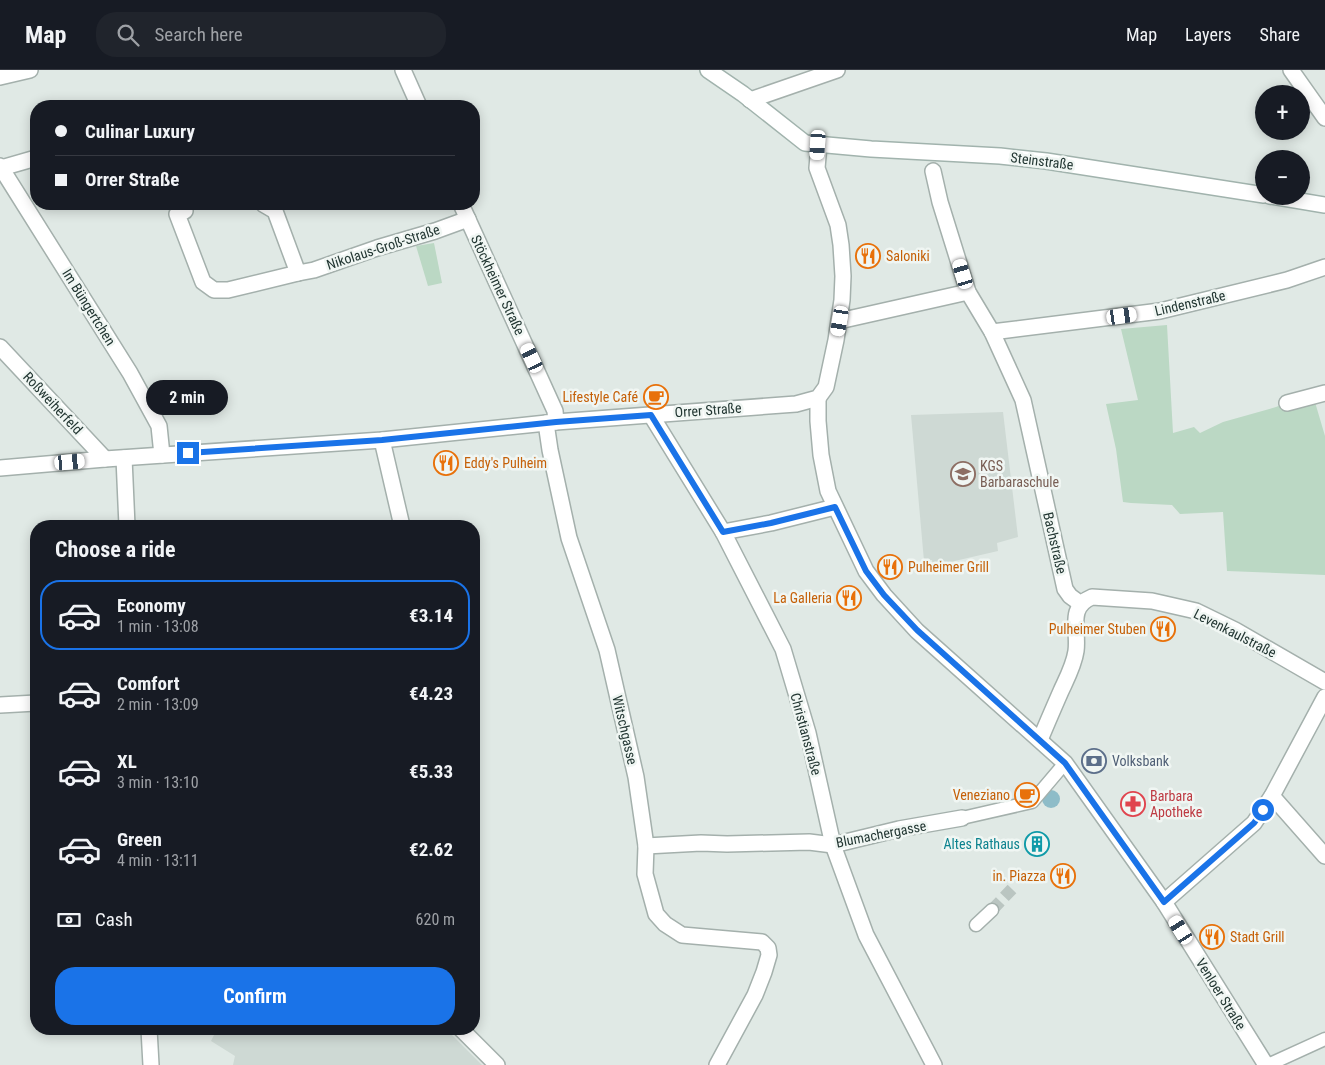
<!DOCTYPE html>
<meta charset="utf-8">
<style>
body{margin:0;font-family:"Roboto Condensed",sans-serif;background:#20242c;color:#f1f3f6;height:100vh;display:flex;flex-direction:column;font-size:19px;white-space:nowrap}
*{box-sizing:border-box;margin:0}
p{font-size:16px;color:#9ea1a6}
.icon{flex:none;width:28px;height:28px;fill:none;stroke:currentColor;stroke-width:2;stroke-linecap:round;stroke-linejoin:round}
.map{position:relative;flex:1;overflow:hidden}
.side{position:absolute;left:30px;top:450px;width:450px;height:515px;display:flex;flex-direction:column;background:#171b24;border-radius:20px;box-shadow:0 2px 12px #0003}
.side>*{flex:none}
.top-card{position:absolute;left:30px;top:30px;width:450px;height:110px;border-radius:20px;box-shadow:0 2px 12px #0003;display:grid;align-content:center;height:110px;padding:0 25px;background:#171b24}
.controls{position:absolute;left:1255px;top:15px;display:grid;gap:10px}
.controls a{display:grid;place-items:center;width:55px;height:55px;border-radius:50%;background:#171b24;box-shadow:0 2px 12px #0003;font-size:25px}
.end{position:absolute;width:22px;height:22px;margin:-11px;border:6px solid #1a73e8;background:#fff;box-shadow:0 0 0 2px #fff}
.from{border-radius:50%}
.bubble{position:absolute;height:35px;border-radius:18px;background:#171b24;box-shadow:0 2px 12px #0003;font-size:16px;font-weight:700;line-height:35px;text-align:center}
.car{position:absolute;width:15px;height:30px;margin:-15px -8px;border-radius:6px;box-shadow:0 0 4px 1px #0007;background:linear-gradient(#fff 24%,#345 0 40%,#fff 0 76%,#345 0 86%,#fff 0)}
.top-card b{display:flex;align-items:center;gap:18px;height:48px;font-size:19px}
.top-card b+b{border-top:1px solid #363941}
.top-card i{width:12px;height:12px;background:#f1f3f6}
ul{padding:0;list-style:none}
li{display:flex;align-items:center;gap:15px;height:70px;margin:0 10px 8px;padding:0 15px;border:2px solid transparent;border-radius:20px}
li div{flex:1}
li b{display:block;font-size:19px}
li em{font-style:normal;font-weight:700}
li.selected{border-color:#1a73e8}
li>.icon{width:45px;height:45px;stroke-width:1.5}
h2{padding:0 25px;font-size:22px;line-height:60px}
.pay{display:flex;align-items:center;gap:12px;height:55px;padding:0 25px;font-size:19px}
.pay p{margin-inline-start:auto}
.cta{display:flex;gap:10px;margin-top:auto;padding:10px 25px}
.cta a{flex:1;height:58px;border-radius:20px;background:#1a73e8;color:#fff;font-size:20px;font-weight:700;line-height:58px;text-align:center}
header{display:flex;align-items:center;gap:30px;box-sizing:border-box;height:70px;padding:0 25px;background:#171b24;border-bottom:1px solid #363941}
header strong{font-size:24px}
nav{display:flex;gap:28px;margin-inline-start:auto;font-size:18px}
.search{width:350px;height:45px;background:#20242c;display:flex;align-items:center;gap:12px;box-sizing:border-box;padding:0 18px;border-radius:20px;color:#9ea1a6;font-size:19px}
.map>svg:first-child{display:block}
.built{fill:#ced9d4}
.green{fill:#bbd8c4}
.water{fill:#8ebcc8}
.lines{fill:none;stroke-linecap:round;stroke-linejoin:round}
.pedestrian-tunnel{stroke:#bac5c1;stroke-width:12;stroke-dasharray:12 6;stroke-linecap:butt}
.pedestrian-casing{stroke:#a4b0ac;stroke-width:15}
.minor-casing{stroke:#a4b0ac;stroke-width:18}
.tertiary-casing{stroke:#a4b0ac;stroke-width:18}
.secondary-casing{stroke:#a1b3ad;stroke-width:18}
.pedestrian{stroke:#fff;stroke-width:12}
.minor{stroke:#fff;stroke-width:15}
.tertiary{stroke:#fff;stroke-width:15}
.secondary{stroke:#fff;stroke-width:15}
.route{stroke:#1a73e8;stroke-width:6}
.labels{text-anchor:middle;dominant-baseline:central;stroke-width:5;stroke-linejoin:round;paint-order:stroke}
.street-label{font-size:14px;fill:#233733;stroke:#f0f6f3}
.food-label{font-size:14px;fill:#c56008;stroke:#f0f6f3;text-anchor:end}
.education-label{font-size:14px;fill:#785e54;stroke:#f0f6f3;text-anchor:start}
.service-label{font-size:14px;fill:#4e5e75;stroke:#f0f6f3;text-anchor:start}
.health-label{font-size:14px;fill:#be3a42;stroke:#f0f6f3;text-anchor:start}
.culture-label{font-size:14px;fill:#0d838f;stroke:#f0f6f3;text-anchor:end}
</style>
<header>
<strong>Map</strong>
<div class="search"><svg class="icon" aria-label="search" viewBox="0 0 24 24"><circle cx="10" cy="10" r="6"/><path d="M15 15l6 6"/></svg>Search here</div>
<nav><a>Map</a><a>Layers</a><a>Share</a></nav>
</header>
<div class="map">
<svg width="1325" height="995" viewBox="0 0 1325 995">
<rect width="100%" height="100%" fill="#e0e9e5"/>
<g class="built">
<polygon points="1003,342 1018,467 997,473 998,481 933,496 932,490 924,491 911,345"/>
<polygon points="217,959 446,959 482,995 233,995 235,986 211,971"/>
</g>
<g class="green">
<polygon points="434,173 442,213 428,216 416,176"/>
<polygon points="1167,255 1173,363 1194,357 1200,363 1223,352 1276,337 1312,322 1325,366 1325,505 1227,501 1223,442 1180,444 1172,435 1131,433 1123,432 1116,379 1106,334 1138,330 1121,259"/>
</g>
<circle class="water" cx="1051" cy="729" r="9"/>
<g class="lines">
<polyline class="pedestrian-tunnel" points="992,840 1012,819"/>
<defs>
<g id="pedestrian">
<polyline points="962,748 1032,732 1065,693"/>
<polyline points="976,855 992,840"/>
<polyline points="1268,995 1325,969"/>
</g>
<g id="minor">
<polyline points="403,0 419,36"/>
<polyline points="1291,0 1325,48"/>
<polyline points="0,7 30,0"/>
<polyline points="750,30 837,0"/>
<polyline points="0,96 130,303 159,356 162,385"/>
<polyline points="1,98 36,88"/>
<polyline points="933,101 940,132 968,222 992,262 1023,330 1065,519 1070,526 1081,534"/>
<polyline points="263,134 275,141 298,203"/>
<polyline points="461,134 555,341 556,352"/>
<polyline points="185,141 177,144 203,212 214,220 228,220 298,203 314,200 377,178 435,161 468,149"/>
<polyline points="839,251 968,222"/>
<polyline points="992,262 1160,241 1287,210 1325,197"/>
<polyline points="0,277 105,389"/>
<polyline points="818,328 818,351 821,385 828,421 866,501 884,525 917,561 1065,693 1164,832 1266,995"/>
<polyline points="1287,333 1325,323"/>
<polyline points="651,345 723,462 783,579 808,663 833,775 866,865 934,995"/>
<polyline points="546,353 550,380 569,468 607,580 636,707 646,776 645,804 656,844 665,854 682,865 762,872 768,878 769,885 764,902 755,925 717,995"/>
<polyline points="382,370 402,456"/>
<polyline points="124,388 127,456"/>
<polyline points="723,462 771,453 835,437"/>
<polyline points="0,635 36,633"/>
<path d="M1040,670C1047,653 1054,637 1061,621C1067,608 1074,595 1076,581C1079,561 1067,537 1092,527L1152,531L1196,541L1235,560L1325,612"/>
<polyline points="1272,726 1325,786"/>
<polyline points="646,776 701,773 727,774 809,772 833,775 899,759 962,748"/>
<polyline points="1164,832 1254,753 1272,726 1325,627"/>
<polyline points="149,959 151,995"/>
<polyline points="461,959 497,995"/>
</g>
<polyline id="tertiary" points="0,398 105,389 382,370 556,352 796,334 818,328 826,317 836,270 842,230 843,206 841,175 838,155 817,98 819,75"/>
<g id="secondary">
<polyline points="708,0 743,24 805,73 871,79 1000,86 1046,91 1264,125"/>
<polyline points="1270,126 1325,135"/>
</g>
</defs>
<use href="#pedestrian" class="pedestrian-casing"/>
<use href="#minor" class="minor-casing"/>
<use href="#tertiary" class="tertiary-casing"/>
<use href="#secondary" class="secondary-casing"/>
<use href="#pedestrian" class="pedestrian"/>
<use href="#minor" class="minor"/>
<use href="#tertiary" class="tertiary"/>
<use href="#secondary" class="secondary"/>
</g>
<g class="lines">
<polyline class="route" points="188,383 382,370 556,352 651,345 723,462 771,453 835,437 866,501 884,525 917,560 1065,693 1164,832 1254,753 1263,740"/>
</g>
<defs>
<symbol id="restaurant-ring" viewBox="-11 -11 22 22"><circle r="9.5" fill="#f0f6f3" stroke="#e8710a" stroke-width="1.5"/><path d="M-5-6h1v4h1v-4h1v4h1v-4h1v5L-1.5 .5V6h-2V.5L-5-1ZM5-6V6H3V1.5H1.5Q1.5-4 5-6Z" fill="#e8710a"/></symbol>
<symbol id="cafe-ring" viewBox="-11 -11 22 22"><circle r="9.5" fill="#f0f6f3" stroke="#e8710a" stroke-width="1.5"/><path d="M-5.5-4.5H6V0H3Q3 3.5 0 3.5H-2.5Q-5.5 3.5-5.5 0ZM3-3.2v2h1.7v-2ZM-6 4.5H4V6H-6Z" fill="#e8710a"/></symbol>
<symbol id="school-ring" viewBox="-11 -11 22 22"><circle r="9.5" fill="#f0f6f3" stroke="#8d6e63" stroke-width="1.5"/><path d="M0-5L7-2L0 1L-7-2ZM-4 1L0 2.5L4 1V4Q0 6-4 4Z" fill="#8d6e63"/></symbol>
<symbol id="bank-ring" viewBox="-11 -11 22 22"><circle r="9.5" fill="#f0f6f3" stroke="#5c6f8a" stroke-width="1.5"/><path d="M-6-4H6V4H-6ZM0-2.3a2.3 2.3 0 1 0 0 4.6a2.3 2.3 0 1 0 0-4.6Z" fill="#5c6f8a"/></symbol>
<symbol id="pharmacy-ring" viewBox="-11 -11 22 22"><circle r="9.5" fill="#f0f6f3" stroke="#e0444e" stroke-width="1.5"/><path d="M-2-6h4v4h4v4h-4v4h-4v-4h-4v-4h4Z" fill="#e0444e"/></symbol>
<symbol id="building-ring" viewBox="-11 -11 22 22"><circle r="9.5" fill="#f0f6f3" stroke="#0f9aa8" stroke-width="1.5"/><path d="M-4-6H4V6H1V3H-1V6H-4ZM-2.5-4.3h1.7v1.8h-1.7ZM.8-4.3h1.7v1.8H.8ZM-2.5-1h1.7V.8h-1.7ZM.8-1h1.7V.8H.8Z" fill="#0f9aa8"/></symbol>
</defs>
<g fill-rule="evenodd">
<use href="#restaurant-ring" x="854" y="172" width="28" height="28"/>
<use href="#cafe-ring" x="642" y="313" width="28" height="28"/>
<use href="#restaurant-ring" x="432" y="379" width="28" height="28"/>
<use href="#school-ring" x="949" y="390" width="28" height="28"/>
<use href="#restaurant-ring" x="876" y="483" width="28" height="28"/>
<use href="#restaurant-ring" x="835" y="514" width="28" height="28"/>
<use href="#restaurant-ring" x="1149" y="545" width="28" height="28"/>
<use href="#bank-ring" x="1080" y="677" width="28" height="28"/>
<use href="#cafe-ring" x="1013" y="711" width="28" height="28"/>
<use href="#pharmacy-ring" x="1119" y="720" width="28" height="28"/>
<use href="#building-ring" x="1023" y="760" width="28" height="28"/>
<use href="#restaurant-ring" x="1049" y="792" width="28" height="28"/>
<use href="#restaurant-ring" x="1198" y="853" width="28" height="28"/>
</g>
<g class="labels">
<g class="street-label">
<text transform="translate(1042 91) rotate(7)">Steinstraße</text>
<text transform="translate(383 177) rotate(-18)">Nikolaus-Groß-Straße</text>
<text transform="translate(498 215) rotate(65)">Stöckheimer Straße</text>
<text transform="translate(1190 233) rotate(-13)">Lindenstraße</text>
<text transform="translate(89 237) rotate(58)">Im Büngertchen</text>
<text transform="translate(53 333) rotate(47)">Roßweiherfeld</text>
<text transform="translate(708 340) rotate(-4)">Orrer Straße</text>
<text transform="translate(1055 473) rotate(77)">Bachstraße</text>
<text transform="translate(1235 563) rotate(27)">Levenkaulstraße</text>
<text transform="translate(625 660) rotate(77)">Witschgasse</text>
<text transform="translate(806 664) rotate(75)">Christianstraße</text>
<text transform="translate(881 764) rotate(-11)">Blumachergasse</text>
<text transform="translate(1221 924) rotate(58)">Venloer Straße</text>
</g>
<g class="food-label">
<text x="886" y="186" text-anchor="start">Saloniki</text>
<text x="638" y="327">Lifestyle Café</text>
<text x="464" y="393" text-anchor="start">Eddy's Pulheim</text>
<text x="908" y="497" text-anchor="start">Pulheimer Grill</text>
<text x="832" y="528">La Galleria</text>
<text x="1146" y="559">Pulheimer Stuben</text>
<text x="1010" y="725">Veneziano</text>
<text x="1046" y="806">in. Piazza</text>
<text x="1230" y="867" text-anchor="start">Stadt Grill</text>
</g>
<g class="education-label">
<text x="980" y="396">KGS<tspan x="980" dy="16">Barbaraschule</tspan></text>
</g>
<g class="service-label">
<text x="1112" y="691">Volksbank</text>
</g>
<g class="health-label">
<text x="1150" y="726">Barbara<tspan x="1150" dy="16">Apotheke</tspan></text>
</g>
<g class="culture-label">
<text x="1020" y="774">Altes Rathaus</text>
</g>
</g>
</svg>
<div class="controls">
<a>+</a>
<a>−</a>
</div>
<i class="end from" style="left:1263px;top:740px"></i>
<i class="end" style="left:188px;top:383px"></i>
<div class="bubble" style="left:146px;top:310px;width:82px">2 min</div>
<i class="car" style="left:818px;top:75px;rotate:184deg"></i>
<i class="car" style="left:963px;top:204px;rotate:343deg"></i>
<i class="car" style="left:1122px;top:246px;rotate:82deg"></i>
<i class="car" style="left:840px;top:251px;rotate:190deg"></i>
<i class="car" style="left:532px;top:288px;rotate:335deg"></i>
<i class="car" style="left:70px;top:392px;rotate:85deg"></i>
<i class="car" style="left:1181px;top:860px;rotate:328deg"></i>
<div class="top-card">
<b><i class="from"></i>Culinar Luxury</b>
<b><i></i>Orrer Straße</b>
</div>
<section class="side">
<h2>Choose a ride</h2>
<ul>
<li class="selected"><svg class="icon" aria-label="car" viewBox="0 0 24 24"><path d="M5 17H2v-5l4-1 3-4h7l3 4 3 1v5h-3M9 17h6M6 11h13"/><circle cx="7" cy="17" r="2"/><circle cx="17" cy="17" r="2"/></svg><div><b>Economy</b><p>1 min · 13:08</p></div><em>€3.14</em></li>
<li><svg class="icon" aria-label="car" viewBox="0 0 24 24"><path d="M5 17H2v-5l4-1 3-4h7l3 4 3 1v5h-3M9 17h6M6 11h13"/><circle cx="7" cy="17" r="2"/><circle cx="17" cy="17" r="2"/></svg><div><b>Comfort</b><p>2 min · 13:09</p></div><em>€4.23</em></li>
<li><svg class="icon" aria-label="car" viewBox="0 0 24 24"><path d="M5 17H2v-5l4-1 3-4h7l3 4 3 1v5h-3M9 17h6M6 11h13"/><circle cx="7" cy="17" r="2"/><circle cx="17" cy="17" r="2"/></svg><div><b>XL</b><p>3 min · 13:10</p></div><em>€5.33</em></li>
<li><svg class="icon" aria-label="car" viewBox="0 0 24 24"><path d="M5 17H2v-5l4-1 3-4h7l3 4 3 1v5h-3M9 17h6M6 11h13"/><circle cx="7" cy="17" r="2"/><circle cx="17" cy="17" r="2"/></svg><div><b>Green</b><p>4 min · 13:11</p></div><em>€2.62</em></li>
</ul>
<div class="pay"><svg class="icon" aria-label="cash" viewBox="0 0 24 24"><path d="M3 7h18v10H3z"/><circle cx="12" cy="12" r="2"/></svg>Cash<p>620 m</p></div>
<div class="cta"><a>Confirm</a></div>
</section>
</div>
